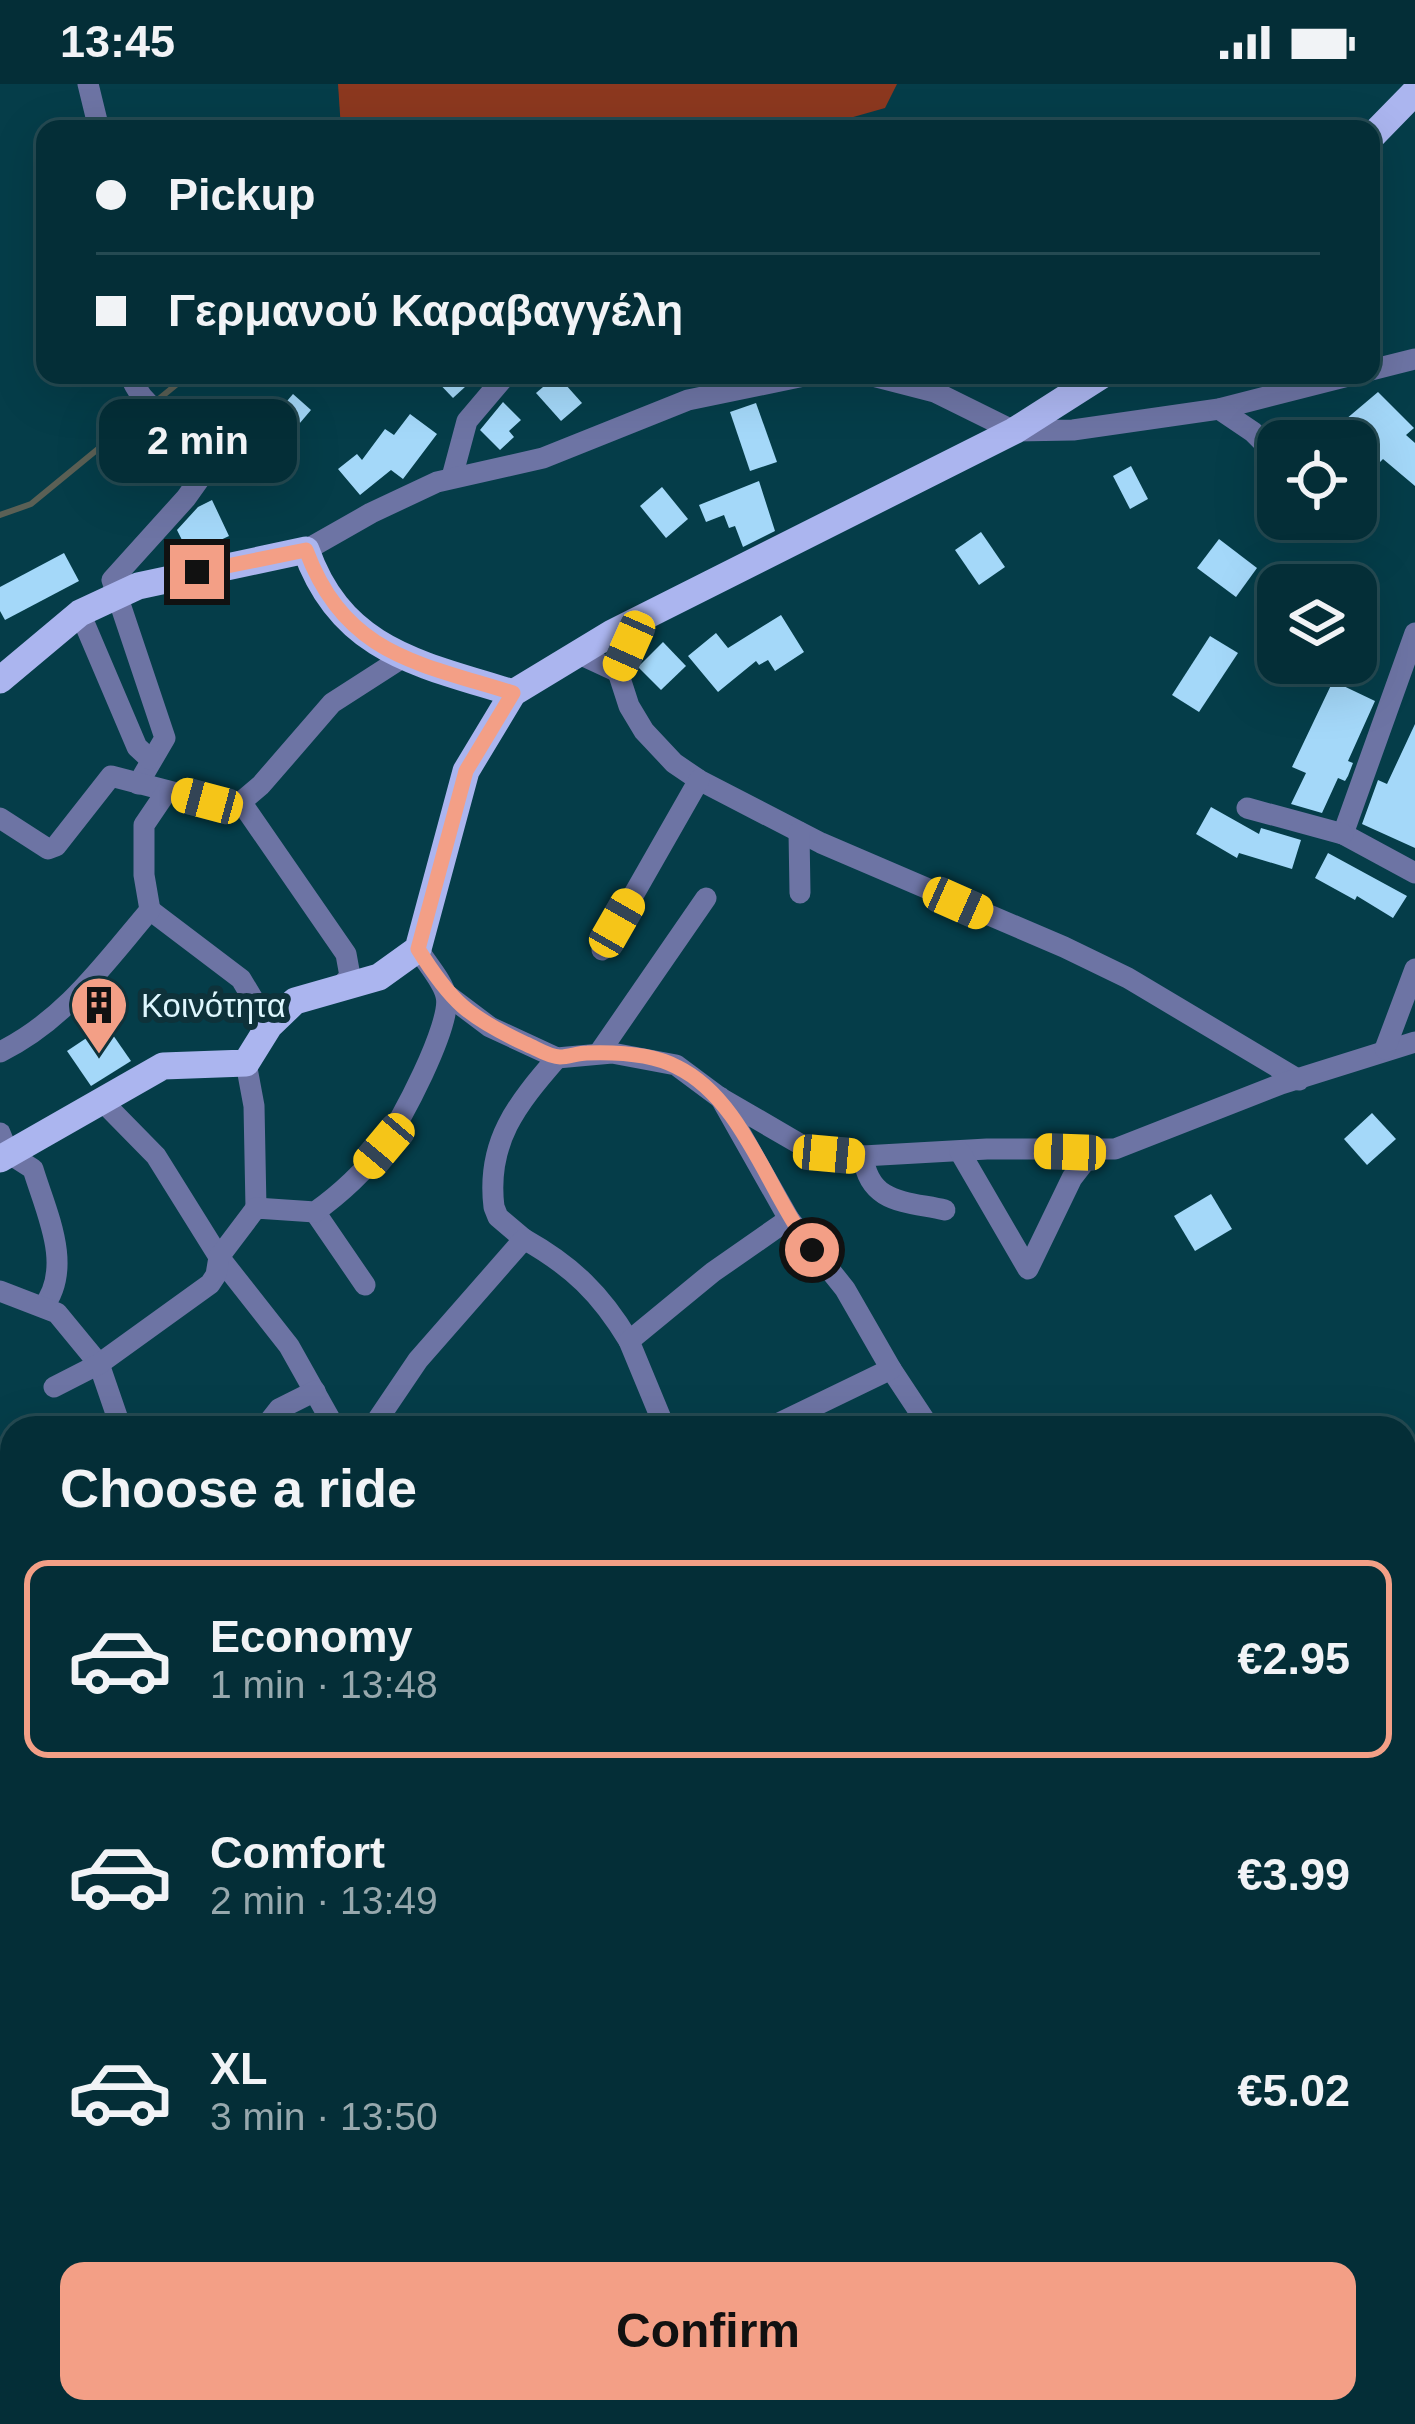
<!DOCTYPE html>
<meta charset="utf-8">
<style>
body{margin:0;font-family:Helvetica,sans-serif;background:#0d363f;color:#f1f3f6;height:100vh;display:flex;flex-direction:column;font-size:45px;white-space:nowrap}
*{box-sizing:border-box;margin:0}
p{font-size:39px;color:#97a8ad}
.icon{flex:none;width:66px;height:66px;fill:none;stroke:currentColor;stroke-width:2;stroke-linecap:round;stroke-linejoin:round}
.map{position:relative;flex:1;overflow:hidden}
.details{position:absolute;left:0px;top:1332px;width:1416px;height:1008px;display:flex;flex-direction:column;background:#042e37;border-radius:36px 36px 0 0;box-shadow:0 12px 48px #0002,0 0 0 3px #254a52}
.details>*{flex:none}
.top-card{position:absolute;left:36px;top:36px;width:1344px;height:264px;border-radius:24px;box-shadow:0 12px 48px #0002,0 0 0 3px #254a52;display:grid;align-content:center;height:264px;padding:0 60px;background:#042e37}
.tools{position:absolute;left:1257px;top:336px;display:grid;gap:24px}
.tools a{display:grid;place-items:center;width:120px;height:120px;border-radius:24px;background:#042e37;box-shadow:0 12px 48px #0002,0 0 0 3px #254a52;font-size:60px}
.end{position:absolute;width:54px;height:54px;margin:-27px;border:15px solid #f39f86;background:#111;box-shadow:0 0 0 6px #111}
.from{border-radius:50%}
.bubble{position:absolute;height:84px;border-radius:24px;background:#042e37;box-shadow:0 12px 48px #0002,0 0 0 3px #254a52;font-size:39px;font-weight:800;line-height:84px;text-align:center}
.car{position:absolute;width:36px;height:72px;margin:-36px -18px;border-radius:15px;box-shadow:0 0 9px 3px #0007;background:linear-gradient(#f5c518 24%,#345 0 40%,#f5c518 0 76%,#345 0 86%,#f5c518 0)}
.top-card b{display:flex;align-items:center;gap:42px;height:114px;font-size:45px}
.top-card b+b{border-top:3px solid #254a52}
.top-card i{width:30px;height:30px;background:#f1f3f6}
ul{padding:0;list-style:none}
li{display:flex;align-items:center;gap:36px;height:198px;margin:0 24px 18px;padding:0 36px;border:6px solid transparent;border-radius:24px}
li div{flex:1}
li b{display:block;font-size:45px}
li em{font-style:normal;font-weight:800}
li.active{border-color:#f39f86}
li>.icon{width:108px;height:108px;stroke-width:1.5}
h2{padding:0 60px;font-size:54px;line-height:144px}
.cta{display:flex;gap:24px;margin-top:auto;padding:24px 60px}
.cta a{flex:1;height:138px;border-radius:24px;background:#f39f86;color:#111;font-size:48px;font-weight:800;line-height:138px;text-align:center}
.status{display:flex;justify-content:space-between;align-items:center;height:84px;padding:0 60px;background:#042e37;direction:ltr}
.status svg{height:33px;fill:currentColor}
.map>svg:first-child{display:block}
.green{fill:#8c381f}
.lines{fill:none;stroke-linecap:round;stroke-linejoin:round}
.stream{stroke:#5b6055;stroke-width:6}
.building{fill:#a4d8f9}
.minor{stroke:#6d74a4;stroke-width:21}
.major{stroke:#abb5ef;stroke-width:27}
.route{stroke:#f39f86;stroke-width:15}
.labels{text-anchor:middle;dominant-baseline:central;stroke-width:12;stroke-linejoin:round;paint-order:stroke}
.poi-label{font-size:33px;fill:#def7fe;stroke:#0e323a;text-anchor:start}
</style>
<div class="status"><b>13:45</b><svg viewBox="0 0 49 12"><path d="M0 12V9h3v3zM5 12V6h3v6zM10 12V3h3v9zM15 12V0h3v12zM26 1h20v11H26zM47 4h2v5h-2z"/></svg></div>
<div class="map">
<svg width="1415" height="2340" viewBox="0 0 1415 2340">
<rect width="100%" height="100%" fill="#053d49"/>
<polygon class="green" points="338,0 897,0 885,24 811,45 341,45"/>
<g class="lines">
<polyline class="stream" points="0,431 31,420 188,291"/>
</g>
<g class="building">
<polygon points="431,291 478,291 453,314"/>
<polygon points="557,291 582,319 561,337 536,309"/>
<polygon points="1378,308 1414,344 1406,351 1415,359 1415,402 1383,375 1378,380 1339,341"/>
<polygon points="293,310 311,326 288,353 270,337"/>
<polygon points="503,318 521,336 509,347 514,353 500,366 480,346"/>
<polygon points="756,319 777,378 750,387 730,328"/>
<polygon points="410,330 437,350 403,395 391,386 360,411 338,385 357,370 362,376 385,345 394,351"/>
<polygon points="1131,382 1148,415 1130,425 1113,392"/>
<polygon points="759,397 775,447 743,463 735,442 729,444 724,431 706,438 699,421"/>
<polygon points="662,403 688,435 666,454 640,422"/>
<polygon points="212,416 229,452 195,468 189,455 183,458 177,446 198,423"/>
<polygon points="981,448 1005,483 979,501 955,466"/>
<polygon points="1219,455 1257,484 1236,513 1197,484"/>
<polygon points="64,469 79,497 5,536 0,527 0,503"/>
<polygon points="781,531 804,568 775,587 768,576 759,581 756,577 718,608 688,572 716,549 728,564"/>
<polygon points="1210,552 1238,569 1199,628 1172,611"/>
<polygon points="663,558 686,582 661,606 638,583"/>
<polygon points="1333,597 1375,617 1348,677 1353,679 1348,692 1345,697 1338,694 1322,729 1291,720 1306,689 1292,683"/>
<polygon points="1415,640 1415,764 1362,740 1378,696 1387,700"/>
<polygon points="1211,723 1259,750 1261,744 1301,756 1292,785 1239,769 1237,774 1196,750"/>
<polygon points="1328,769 1407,812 1393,834 1357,812 1355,816 1315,794"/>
<polygon points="106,941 131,977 91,1002 67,967"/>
<polygon points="1372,1029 1396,1055 1367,1081 1344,1055"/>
<polygon points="1211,1110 1232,1145 1195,1167 1174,1132"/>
</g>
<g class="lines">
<g class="minor">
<polyline points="88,0 99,45"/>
<polyline points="1371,286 1415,275"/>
<path d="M130,291C145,332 187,344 223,362L186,414L112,496L165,654L138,700"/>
<polyline points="869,291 935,308 1014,347 1073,346 1219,325 1352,291"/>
<polyline points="1219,325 1253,348 1278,373"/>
<polyline points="452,393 467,337 506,291"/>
<polyline points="306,466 371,429 437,398 543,374 688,316 809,291"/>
<polyline points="80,529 137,663 150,675"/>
<polyline points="1415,549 1343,750 1415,789"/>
<polyline points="577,569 618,588 641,537"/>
<polyline points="618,588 629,622 644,647 674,679 699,696 821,759 1064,863 1128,894 1299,996"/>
<polyline points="241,718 346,870 350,892 340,903"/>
<polyline points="1247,724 1343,750"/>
<polyline points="0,734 48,765 56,762 111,692 207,717 241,718 261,701 332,619 402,574"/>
<polyline points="799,748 800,809"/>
<polyline points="150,826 241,895 269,942"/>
<polyline points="602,866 699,696"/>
<polyline points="446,910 490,943 557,974 612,969 676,981 719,1013 805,1063 863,1072 987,1065 1115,1065 1281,1000 1415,958"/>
<polyline points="1385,965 1415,885"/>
<path d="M0,968C65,936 104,880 150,826L144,791V741L167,707"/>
<polyline points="599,969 706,814"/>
<polyline points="246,979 254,1022 256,1124"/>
<polyline points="103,1018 156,1072 219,1173 289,1262 335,1344"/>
<path d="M0,1049L8,1069L33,1085C46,1128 74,1183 43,1223"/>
<polyline points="960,1068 1028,1185 1072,1094 1092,1068"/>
<path d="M863,1072C869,1120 905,1117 945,1126"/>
<polyline points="315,1128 365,1201"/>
<path d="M524,1155L498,1133L494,1123C486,1058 517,1020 557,974"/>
<polyline points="0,1207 57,1229 99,1280 121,1344"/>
<polyline points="891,1285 930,1344"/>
<path d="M54,1303L99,1280L210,1200L216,1191L219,1173L256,1124L315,1128C340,1110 363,1089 382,1064C399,1041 453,939 446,912C443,897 426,879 418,865"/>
<polyline points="268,1339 279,1325 315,1307"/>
<path d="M372,1344L418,1276L524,1155C572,1182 601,1210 629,1257"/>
<polyline points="665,1344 629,1257 713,1188 789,1135 720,1013"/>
<polyline points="769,1344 891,1285 845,1205 789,1135"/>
<polyline points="0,1426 12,1431"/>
<polyline points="1404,1484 1406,1459 1415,1452"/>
<polyline points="0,1563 12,1561"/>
<polyline points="1404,1578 1415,1573"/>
<polyline points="0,1845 12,1831"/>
<polyline points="1404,1850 1415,1852"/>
<polyline points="0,1868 12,1873"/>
<polyline points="611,2328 611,2340"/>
<polyline points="1091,2328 1093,2340"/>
<polyline points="1148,2328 1182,2340"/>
<polyline points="402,2340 402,2328"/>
</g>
<g class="major">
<polyline points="1371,53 1415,8"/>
<path d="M0,596L80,529L138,502L306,466C342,568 421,580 513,609"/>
<polyline points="0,1075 163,982 246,979 269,942 295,917 379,893 418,865 466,687 513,609 612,549 1014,347 1102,291"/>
</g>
</g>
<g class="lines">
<path class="route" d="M197,488L306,466C345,571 418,579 513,609L466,687L418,865C451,918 468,933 526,960C536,964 549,973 560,973C569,973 578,969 587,969C616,968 651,969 677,983C743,1015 769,1110 812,1166"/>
</g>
<defs>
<symbol id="building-pin" viewBox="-11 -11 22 30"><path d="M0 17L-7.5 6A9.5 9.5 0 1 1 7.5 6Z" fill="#f39f86" stroke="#0e323a"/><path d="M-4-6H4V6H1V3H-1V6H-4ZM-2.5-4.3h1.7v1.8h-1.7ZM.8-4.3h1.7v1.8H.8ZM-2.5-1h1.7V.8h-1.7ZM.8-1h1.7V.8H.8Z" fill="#111"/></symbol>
</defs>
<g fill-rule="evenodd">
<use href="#building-pin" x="66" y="888" width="66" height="90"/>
</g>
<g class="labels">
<g class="poi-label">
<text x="141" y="921">Κοινότητα</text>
</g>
</g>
</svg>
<div class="tools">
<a><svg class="icon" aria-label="locate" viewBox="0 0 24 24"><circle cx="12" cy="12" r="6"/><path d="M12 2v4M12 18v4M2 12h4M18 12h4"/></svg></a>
<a><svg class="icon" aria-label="layers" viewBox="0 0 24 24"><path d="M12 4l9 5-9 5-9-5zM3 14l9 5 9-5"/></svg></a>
</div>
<i class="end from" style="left:812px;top:1166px"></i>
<i class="end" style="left:197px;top:488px"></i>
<div class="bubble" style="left:99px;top:315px;width:198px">2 min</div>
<i class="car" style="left:629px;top:562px;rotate:204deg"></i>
<i class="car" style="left:207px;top:717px;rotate:285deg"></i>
<i class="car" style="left:958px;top:819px;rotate:114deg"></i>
<i class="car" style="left:617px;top:839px;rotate:30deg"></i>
<i class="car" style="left:384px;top:1062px;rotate:220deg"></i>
<i class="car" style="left:1070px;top:1068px;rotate:272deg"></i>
<i class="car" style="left:829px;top:1070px;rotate:95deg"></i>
<div class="top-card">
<b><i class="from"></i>Pickup</b>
<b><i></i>Γερμανού Καραβαγγέλη</b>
</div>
<section class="details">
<h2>Choose a ride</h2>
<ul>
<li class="active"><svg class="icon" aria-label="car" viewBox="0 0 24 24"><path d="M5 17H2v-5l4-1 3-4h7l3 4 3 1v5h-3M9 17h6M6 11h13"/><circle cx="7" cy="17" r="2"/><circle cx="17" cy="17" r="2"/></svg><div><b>Economy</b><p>1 min · 13:48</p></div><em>€2.95</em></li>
<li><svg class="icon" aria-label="car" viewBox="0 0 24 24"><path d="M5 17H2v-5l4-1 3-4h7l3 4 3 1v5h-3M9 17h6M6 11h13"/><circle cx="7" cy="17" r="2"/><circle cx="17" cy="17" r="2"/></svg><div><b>Comfort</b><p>2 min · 13:49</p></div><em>€3.99</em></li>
<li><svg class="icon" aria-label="car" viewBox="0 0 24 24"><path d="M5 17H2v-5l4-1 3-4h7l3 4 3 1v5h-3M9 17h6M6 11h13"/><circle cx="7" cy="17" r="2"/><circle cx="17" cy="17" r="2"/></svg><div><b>XL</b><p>3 min · 13:50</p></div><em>€5.02</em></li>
</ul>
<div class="cta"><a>Confirm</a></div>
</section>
</div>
